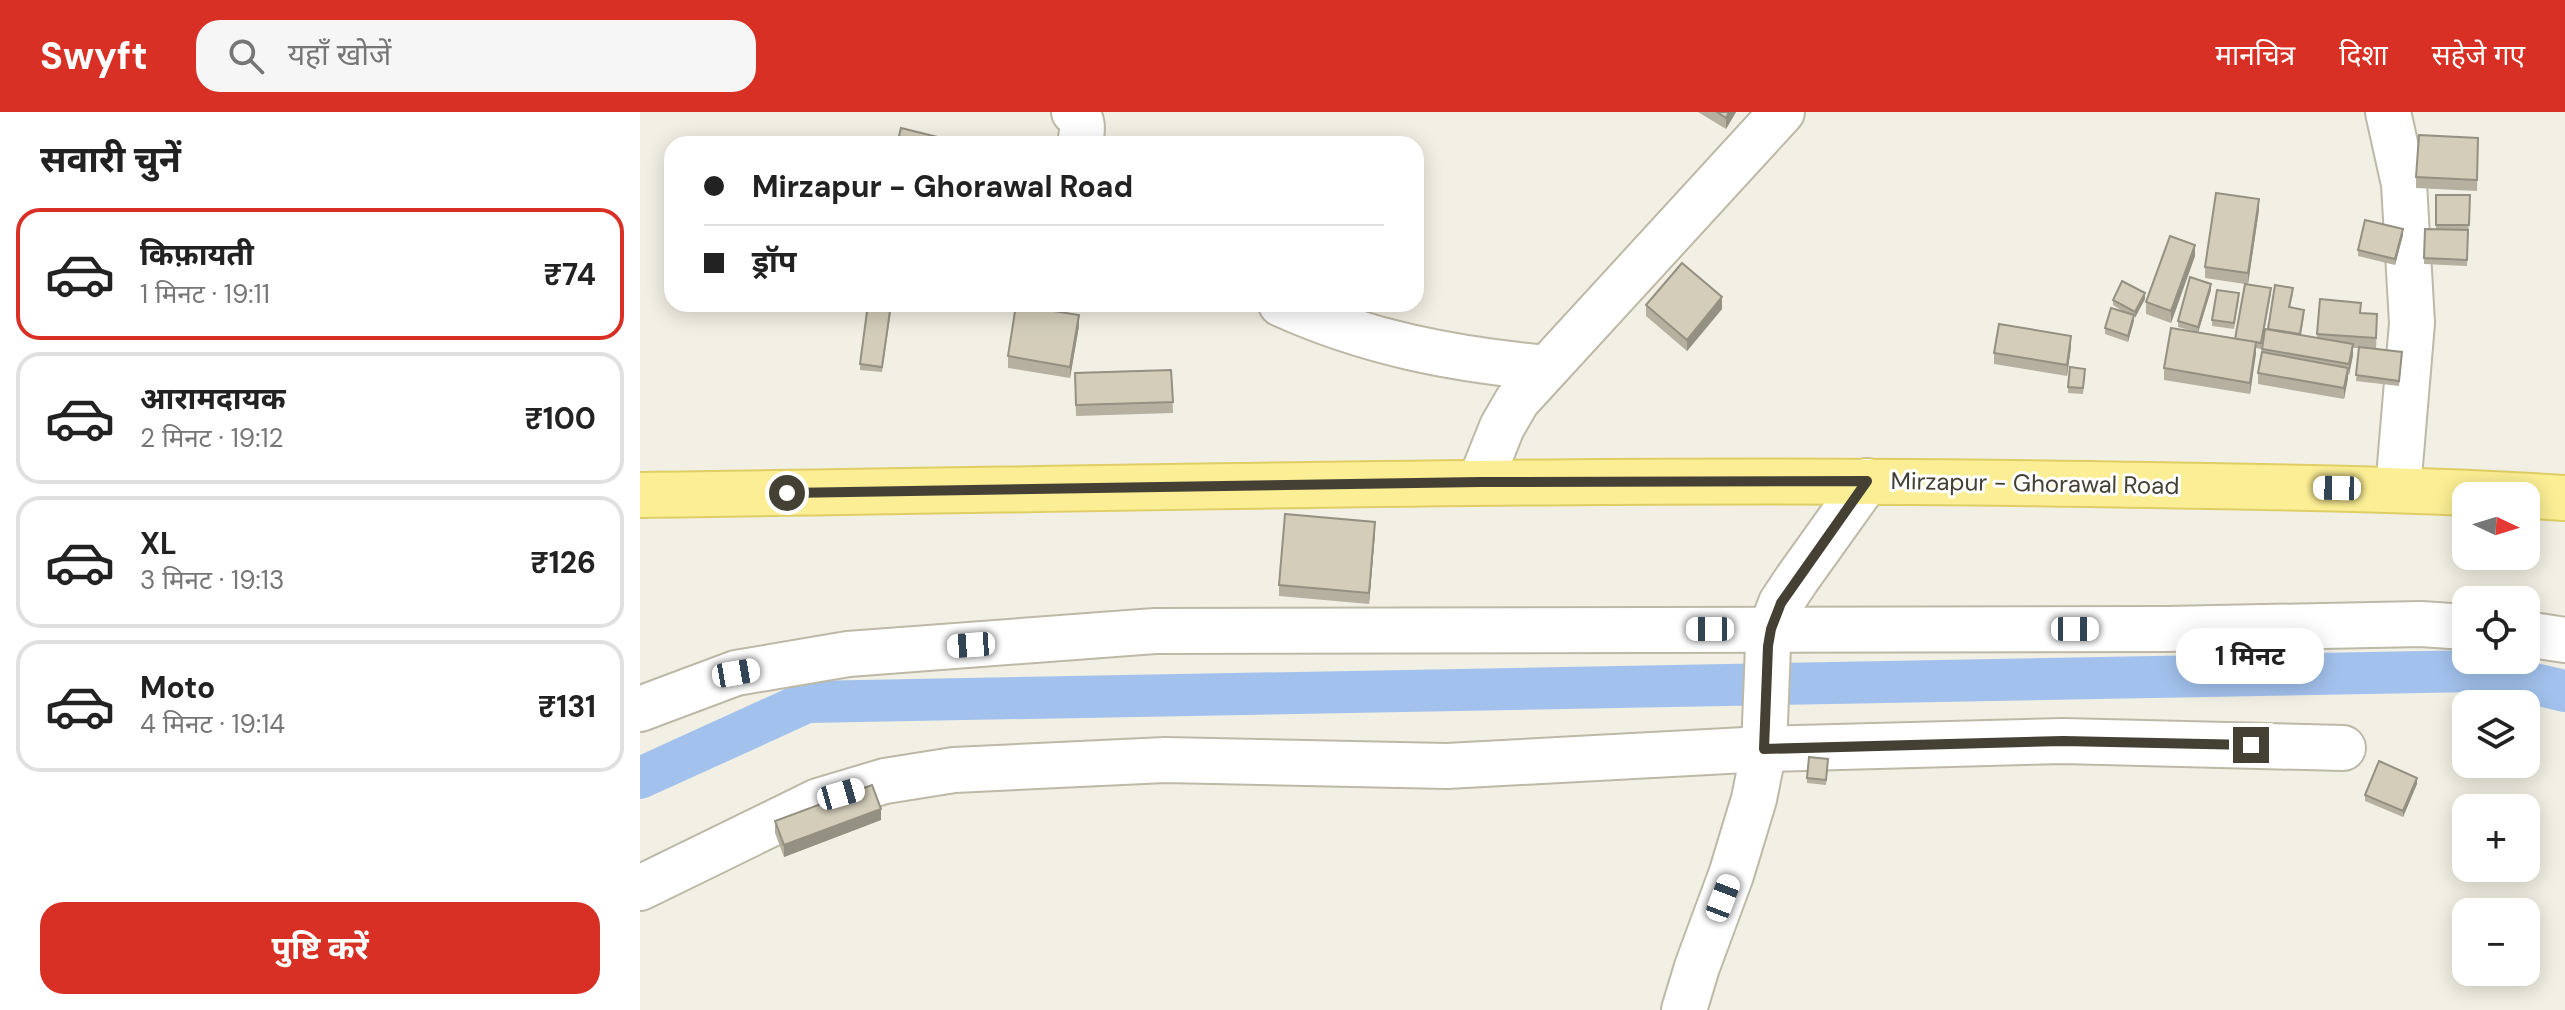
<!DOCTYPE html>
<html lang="hi">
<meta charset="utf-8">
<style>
body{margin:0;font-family:"DM Sans","Noto Sans Devanagari",sans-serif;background:#f6f6f6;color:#222;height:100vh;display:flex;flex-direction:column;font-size:30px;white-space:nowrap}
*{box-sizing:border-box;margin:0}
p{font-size:26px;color:#767676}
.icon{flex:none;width:44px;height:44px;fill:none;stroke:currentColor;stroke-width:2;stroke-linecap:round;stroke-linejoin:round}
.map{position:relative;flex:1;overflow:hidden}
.side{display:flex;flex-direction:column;background:#fff;width:640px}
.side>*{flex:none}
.banner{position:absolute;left:24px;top:24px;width:760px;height:176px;border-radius:24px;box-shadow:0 4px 20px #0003;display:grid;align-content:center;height:176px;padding:0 40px;background:#fff}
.needle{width:52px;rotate:94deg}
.controls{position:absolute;left:1812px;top:370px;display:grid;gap:16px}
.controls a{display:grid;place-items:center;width:88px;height:88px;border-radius:16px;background:#fff;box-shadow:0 4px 20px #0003;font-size:40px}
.end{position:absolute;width:36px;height:36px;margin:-18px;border:10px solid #444034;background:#fff;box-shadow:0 0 0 4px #fff}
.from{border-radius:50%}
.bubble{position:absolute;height:56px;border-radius:24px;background:#fff;box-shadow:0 4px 20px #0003;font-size:26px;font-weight:700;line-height:56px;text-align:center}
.car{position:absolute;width:24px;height:48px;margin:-24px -12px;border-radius:10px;box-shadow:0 0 6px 2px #0007;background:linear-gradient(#fff 24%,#345 0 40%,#fff 0 76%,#345 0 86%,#fff 0)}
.banner b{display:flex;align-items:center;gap:28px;height:76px;font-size:30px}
.banner b+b{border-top:2px solid #e0e0e0}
.banner i{width:20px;height:20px;background:#222}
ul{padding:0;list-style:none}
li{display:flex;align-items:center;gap:24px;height:132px;margin:0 16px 12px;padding:0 24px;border:4px solid #e0e0e0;border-radius:24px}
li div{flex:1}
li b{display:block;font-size:30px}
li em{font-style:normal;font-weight:700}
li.selected{border-color:#d93025}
li>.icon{width:72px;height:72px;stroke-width:1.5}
h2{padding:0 40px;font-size:36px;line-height:96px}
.action{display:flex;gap:16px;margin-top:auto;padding:16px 40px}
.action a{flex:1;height:92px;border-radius:24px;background:#d93025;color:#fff;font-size:32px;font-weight:700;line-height:92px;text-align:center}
header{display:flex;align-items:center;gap:48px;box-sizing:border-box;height:112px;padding:0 40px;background:#d93025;color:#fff}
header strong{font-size:38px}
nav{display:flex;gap:44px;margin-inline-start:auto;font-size:28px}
.search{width:560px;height:72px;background:#f6f6f6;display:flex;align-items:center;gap:20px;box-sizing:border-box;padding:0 28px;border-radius:24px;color:#767676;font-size:30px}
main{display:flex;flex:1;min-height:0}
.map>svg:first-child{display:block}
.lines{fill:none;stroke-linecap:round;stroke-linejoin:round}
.canal{stroke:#a2c2ed;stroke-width:42}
.minor-casing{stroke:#bdb9a7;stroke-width:48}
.major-casing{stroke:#dfce65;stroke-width:48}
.minor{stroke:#fff;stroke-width:44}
.major{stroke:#fbee94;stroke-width:44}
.wall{fill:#b5b0a0}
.shaded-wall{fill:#949082}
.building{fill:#d3cdba;stroke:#949082;stroke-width:2}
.route{stroke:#444034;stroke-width:10}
.labels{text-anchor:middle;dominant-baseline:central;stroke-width:6;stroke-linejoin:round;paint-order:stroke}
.street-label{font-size:24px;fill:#444034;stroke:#fff}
</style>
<header>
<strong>Swyft</strong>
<div class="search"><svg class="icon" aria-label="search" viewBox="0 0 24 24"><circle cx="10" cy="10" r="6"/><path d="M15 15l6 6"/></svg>यहाँ खोजें</div>
<nav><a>मानचित्र</a><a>दिशा</a><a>सहेजे गए</a></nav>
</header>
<main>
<section class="side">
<h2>सवारी चुनें</h2>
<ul>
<li class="selected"><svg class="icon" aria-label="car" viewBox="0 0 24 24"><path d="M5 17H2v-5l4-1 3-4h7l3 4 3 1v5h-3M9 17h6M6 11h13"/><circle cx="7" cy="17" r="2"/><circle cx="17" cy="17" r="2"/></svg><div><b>किफ़ायती</b><p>1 मिनट · 19:11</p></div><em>₹74</em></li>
<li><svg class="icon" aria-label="car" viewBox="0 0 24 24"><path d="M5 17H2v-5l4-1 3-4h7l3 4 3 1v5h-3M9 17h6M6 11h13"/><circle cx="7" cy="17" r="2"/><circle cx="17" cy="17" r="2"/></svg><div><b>आरामदायक</b><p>2 मिनट · 19:12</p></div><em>₹100</em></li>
<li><svg class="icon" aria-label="car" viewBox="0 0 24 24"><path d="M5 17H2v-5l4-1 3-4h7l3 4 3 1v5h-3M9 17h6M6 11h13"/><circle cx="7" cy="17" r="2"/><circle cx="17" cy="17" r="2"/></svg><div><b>XL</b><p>3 मिनट · 19:13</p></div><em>₹126</em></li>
<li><svg class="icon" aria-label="car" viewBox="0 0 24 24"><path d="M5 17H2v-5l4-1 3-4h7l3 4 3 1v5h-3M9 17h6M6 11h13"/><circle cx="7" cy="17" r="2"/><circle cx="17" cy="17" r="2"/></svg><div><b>Moto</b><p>4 मिनट · 19:14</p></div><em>₹131</em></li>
</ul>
<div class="action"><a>पुष्टि करें</a></div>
</section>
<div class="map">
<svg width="1925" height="898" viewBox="0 0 1925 898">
<rect width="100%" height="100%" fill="#f2f0e4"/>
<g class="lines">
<polyline class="canal" points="0,666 167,590 1838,559 1925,579"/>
<defs>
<g id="minor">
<path d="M434,0C445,8 442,20 440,32"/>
<polyline points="1748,0 1764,72 1772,211 1758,377"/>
<path d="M641,192C727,231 812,247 906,256"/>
<polyline points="840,370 862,315 877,289 1142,0"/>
<polyline points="1886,522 1925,528"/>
<polyline points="0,597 96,561 208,542 515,519 1526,517 1781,512 1826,515"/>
<polyline points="0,776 178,689 245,669 314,658 525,648 807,654 1124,637 1423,629 1703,636"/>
<polyline points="1044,898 1057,855 1091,763 1114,687 1124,637 1128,534 1131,517 1141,491 1157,467 1227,369"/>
</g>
<path id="major" d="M0,383C484,377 967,364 1451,372C1609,375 1767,376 1925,386"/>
</defs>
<use href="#minor" class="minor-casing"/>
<use href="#major" class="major-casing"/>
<use href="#minor" class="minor"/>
<use href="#major" class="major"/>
</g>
<g class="wall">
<polygon points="1058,0 1096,0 1086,17"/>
<polygon points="1838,26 1837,79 1776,76 1776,65"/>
<polygon points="1796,83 1830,83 1827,154 1784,152 1785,117 1796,117"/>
<polygon points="1619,98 1608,172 1631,182 1621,237 1616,236 1610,282 1524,268 1524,256 1553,219 1538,215 1538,209 1571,178 1558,220 1595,227 1605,172 1565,166 1565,155"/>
<polygon points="1763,123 1755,153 1718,144 1718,138"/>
<polygon points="1555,144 1531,211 1506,202 1506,190"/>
<polygon points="1653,182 1650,195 1664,204 1661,223 1677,226 1680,187 1721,201 1737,214 1736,237 1762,246 1759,274 1716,269 1719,236 1713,236 1713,243 1709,263 1708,263 1704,287 1618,272 1618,261 1622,237 1628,217"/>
<polygon points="1505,187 1494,205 1488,230 1465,222 1465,216 1484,200 1473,193 1473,188"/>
<polygon points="1599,187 1594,217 1572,214 1572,208"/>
<polygon points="252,192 242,260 220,258 220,252"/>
<polygon points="1006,193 1082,197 1047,239 1006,204"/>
<polygon points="439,214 430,266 368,256 368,244"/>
<polygon points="1431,235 1427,264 1354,252 1354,241"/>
<polygon points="531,258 533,301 436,304 435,261"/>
<polygon points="1445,263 1443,282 1428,281 1428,275"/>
<polygon points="735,421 729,492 639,484 639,473"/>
<polygon points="1188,653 1186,673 1167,671 1167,666"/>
<polygon points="1777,672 1763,705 1725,689 1725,683"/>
<polygon points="241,708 144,745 135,721 135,709"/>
</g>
<g class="shaded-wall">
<polygon points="1089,0 1096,0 1086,17 1086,6"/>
<polygon points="1619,87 1619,98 1608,172 1608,161"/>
<polygon points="1763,117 1763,123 1755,153 1755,147"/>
<polygon points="1555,133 1555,144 1531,211 1531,199"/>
<polygon points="1571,172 1571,178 1558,221 1558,215"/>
<polygon points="1505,181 1505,187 1495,206 1495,200"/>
<polygon points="1082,185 1082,197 1047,239 1047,228"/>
<polygon points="439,203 439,214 430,266 430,255"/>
<polygon points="1494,203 1494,209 1488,230 1488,224"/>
<polygon points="1431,224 1431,235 1427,264 1427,253"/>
<polygon points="1616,230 1616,242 1610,282 1610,271"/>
<polygon points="1713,232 1713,243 1709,263 1709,252"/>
<polygon points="1708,256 1708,267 1704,287 1704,276"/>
<polygon points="735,410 735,421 729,492 729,481"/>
<polygon points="1777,666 1777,672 1763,705 1763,699"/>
<polygon points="241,697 241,708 144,745 144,733"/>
</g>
<g class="building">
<polygon points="1077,0 1089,0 1086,6"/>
<polygon points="261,16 322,31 321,32 257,32"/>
<polygon points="1779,23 1838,26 1837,68 1776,65"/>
<polygon points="1576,81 1619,87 1608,161 1565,155"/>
<polygon points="1796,83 1830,83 1829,113 1796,113"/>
<polygon points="1725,108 1763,117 1755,147 1718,138"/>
<polygon points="1785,117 1828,118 1827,148 1784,146"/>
<polygon points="1530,124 1555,133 1531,199 1506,190"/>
<polygon points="1042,151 1082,185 1047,228 1006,193"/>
<polygon points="1550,165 1571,172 1558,215 1538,209"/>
<polygon points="1482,169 1505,181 1495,200 1473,188"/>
<polygon points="1605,172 1631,176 1621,231 1595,227"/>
<polygon points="1635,173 1653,176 1649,195 1664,198 1660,222 1628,217"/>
<polygon points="1577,178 1599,181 1594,211 1572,208"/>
<polygon points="1680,187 1721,191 1720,201 1737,202 1736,226 1677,222"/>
<polygon points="228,192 251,192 242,255 220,252"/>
<polygon points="376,193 439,203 430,255 368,244"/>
<polygon points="1471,196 1494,203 1488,224 1465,216"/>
<polygon points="1359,212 1431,224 1427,253 1354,241"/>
<polygon points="1531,216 1616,230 1610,271 1524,256"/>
<polygon points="1625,217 1713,232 1709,252 1622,237"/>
<polygon points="1719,235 1762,240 1759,269 1716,263"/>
<polygon points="1622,240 1708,256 1704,276 1618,261"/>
<polygon points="1430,255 1445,257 1443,276 1428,275"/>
<polygon points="531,258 533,290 436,293 435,261"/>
<polygon points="645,402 735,410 729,481 639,473"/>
<polygon points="1169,645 1188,647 1186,668 1167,666"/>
<polygon points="1739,649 1777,666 1763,699 1725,683"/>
<polygon points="232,673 241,697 144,733 135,709"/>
</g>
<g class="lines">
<polyline class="route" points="147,381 840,370 1227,369 1141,491 1131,517 1128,534 1124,637 1423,629 1611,633"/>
</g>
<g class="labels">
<g class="street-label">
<text transform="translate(1395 371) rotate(1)">Mirzapur - Ghorawal Road</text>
</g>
</g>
</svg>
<div class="controls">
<a><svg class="needle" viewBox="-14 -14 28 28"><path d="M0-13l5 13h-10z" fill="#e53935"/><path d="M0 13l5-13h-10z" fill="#767676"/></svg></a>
<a><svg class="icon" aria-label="locate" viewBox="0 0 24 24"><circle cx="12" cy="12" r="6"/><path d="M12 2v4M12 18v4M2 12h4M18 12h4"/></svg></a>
<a><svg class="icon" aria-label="layers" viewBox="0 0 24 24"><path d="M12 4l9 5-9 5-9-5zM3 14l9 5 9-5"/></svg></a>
<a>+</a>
<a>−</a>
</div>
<i class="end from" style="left:147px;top:381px"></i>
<i class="end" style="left:1611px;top:633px"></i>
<div class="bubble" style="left:1536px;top:516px;width:148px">1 मिनट</div>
<i class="car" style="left:1697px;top:376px;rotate:271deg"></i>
<i class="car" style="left:1070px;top:517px;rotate:270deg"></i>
<i class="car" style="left:1435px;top:517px;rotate:90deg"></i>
<i class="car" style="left:331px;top:533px;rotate:266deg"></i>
<i class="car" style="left:96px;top:561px;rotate:80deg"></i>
<i class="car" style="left:201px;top:682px;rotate:74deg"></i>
<i class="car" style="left:1083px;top:786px;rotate:21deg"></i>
<div class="banner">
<b><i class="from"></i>Mirzapur - Ghorawal Road</b>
<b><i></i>ड्रॉप</b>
</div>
</div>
</main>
